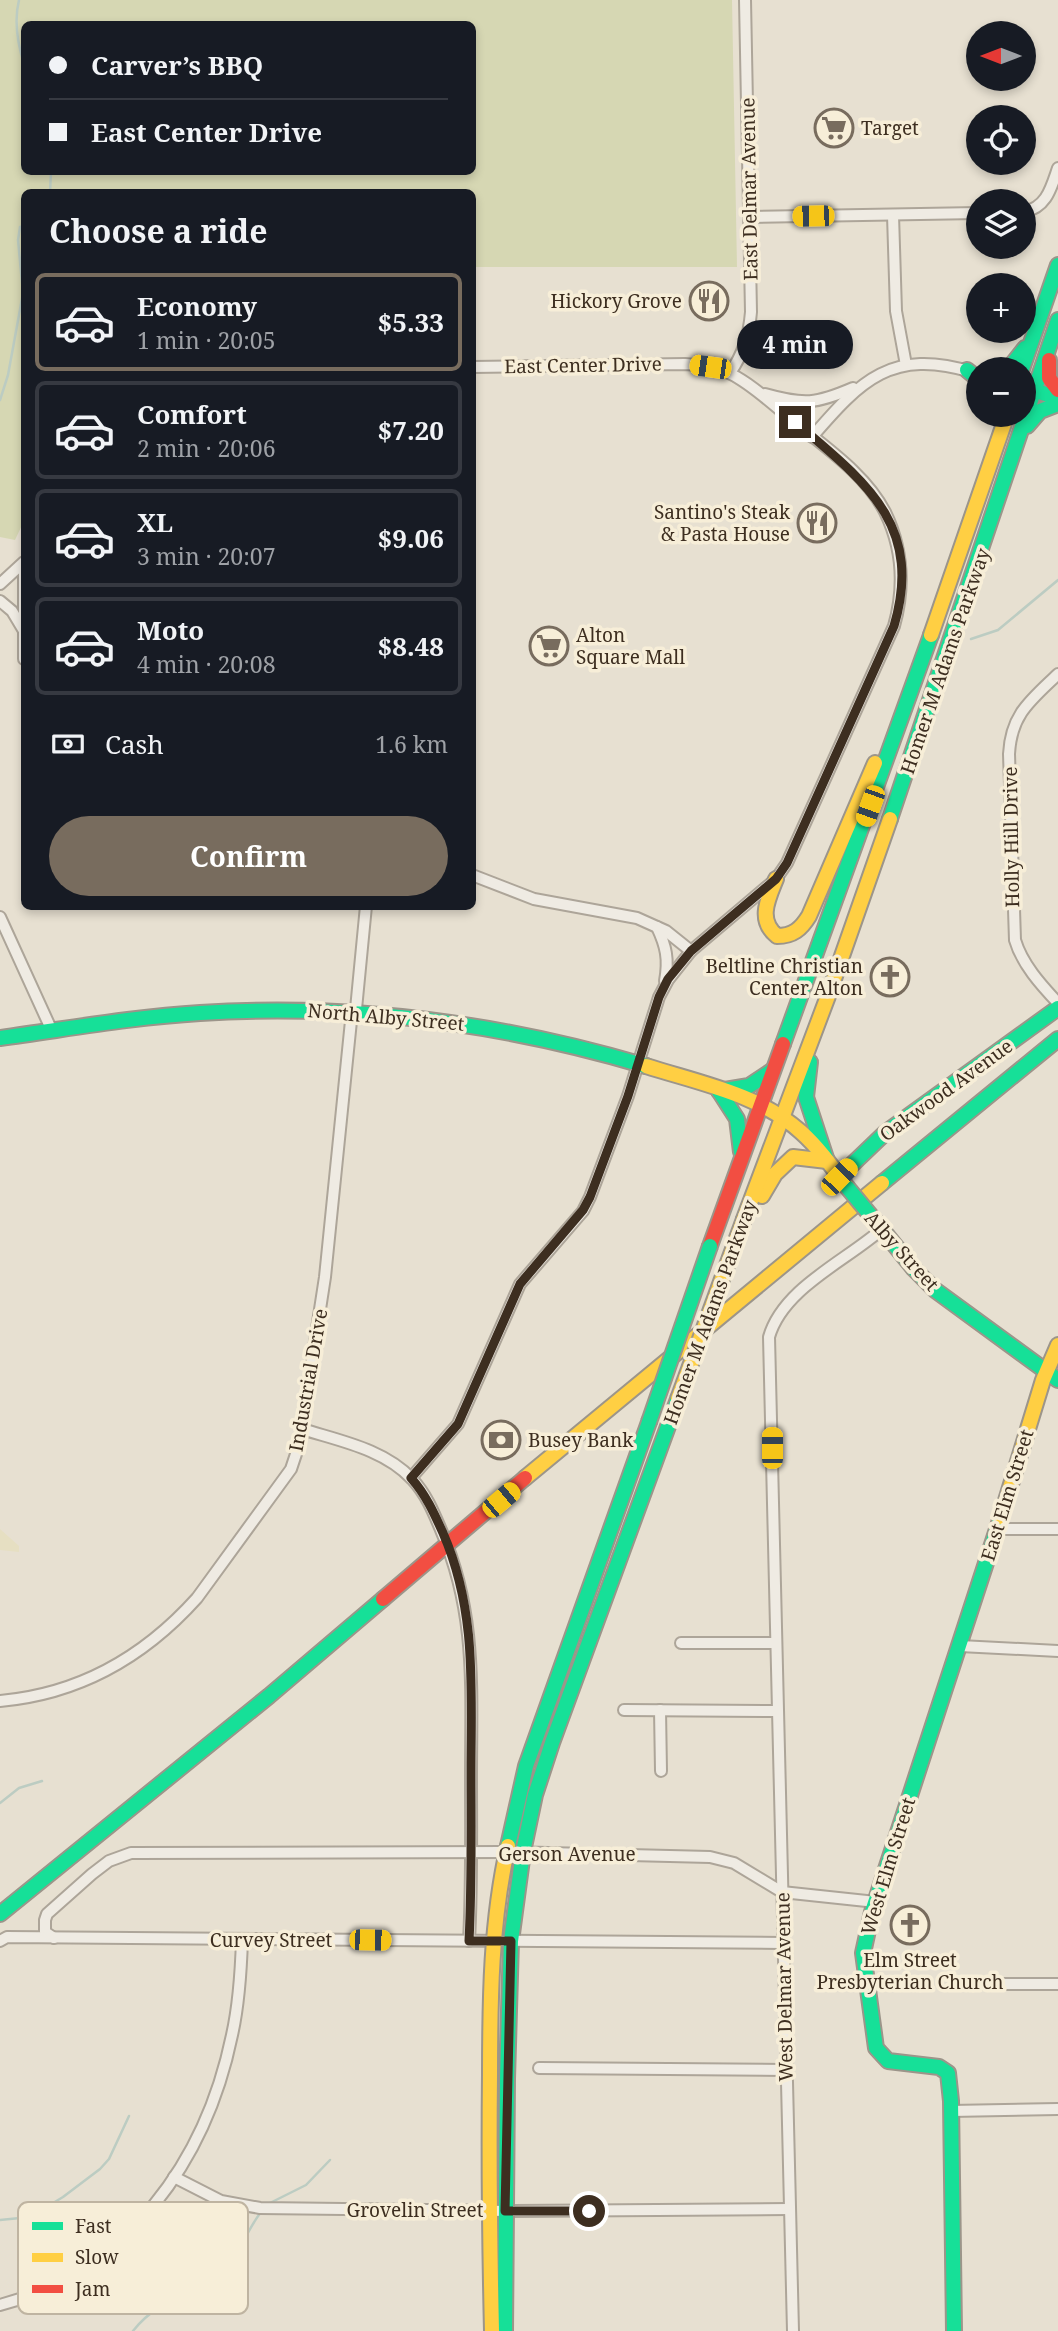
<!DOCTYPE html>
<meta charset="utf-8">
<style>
body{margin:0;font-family:"Noto Serif",serif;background:#242831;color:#f1f3f6;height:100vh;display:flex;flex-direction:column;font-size:26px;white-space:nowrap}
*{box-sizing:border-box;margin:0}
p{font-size:23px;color:#9ea1a6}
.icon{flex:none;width:38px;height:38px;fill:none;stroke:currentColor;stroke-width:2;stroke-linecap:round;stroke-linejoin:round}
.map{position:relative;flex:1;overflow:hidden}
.drawer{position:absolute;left:21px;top:189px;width:455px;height:721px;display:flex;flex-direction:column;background:#171b24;border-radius:10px;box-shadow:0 4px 10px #0003}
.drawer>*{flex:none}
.hud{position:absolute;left:21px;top:21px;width:455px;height:154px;border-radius:10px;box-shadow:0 4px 10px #0003;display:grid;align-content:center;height:154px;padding:0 28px;background:#171b24}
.needle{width:46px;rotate:270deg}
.controls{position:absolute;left:966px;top:21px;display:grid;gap:14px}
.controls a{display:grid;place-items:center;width:70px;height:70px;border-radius:50%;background:#171b24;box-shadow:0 4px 10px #0003;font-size:35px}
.end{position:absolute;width:32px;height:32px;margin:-16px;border:9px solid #3d2e20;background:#fff;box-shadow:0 0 0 4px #fff}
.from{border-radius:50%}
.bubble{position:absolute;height:49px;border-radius:24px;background:#171b24;box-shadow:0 4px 10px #0003;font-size:23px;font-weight:700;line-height:49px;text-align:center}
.car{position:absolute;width:21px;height:42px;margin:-21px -10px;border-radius:9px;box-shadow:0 0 5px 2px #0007;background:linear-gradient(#f5c518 24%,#345 0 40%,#f5c518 0 76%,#345 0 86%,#f5c518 0)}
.hud b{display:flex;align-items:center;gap:24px;height:66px;font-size:26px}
.hud b+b{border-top:2px solid #363941}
.hud i{width:18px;height:18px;background:#f1f3f6}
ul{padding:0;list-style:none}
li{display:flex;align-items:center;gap:21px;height:98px;margin:0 14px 10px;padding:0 14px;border:4px solid #363941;border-radius:10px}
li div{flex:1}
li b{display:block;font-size:26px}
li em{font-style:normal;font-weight:700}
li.active{border-color:#786c5e}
li>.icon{width:63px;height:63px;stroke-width:1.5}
h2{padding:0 28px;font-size:32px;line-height:84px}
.pay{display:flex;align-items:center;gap:18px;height:77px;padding:0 28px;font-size:26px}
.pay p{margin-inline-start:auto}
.action{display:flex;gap:14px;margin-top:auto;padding:14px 28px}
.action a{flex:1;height:80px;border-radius:42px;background:#786c5e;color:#fff;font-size:28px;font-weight:700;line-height:80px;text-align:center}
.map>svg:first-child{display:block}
.farmland{fill:#e6dfc2}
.green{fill:#d6d7b3;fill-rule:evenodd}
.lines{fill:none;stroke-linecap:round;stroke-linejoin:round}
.stream{stroke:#bcccc2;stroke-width:2.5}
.street-casing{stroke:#ada599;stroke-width:14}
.fast-casing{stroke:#9c958a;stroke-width:18}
.slow-casing{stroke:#9c958a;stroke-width:18}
.jam-casing{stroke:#9c958a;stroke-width:18}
.street{stroke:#efebe3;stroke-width:10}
.fast{stroke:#16e098;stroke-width:14}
.slow{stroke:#ffcf43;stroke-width:14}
.jam{stroke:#f24e42;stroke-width:14}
.fast-bridge-casing{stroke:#9c958a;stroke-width:18;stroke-linecap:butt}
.slow-bridge-casing{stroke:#9c958a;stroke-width:18;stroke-linecap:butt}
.fast-bridge{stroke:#16e098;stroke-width:14}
.slow-bridge{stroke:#ffcf43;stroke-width:14}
.route{stroke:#3d2e20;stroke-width:9}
.labels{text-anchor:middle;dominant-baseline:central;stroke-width:7;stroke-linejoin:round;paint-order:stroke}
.poi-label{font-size:19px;fill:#3d2e20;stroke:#f7eed8;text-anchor:start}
.street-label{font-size:19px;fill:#3d2e20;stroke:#f7eed8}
.key{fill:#f7eed8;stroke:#bfb4a1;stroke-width:2}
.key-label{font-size:19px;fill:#3d2e20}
</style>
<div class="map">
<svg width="1058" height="2331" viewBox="0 0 1058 2331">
<rect width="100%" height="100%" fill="#e7e0d1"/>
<polygon class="farmland" points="0,1529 19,1546 19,1552 0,1550"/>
<path class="green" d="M0,0H732L737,267H473L472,192H24V521L15,540L0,537ZM24,24H472V172H24Z"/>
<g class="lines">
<g class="stream">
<path d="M19,0C14,20 18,45 24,64"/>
<polyline points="50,192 51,172"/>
<polyline points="0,400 8,375 23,293 18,240 20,227 24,226"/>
<polyline points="971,639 998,630 1058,580"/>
<polyline points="0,1803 19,1788 42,1781"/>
<polyline points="268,2204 306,2185 330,2160"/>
<polyline points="0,2220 30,2217 63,2197 100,2169 109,2159 129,2116"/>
<path d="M133,2331C150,2309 171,2300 196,2288C202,2286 210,2283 216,2279C238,2263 244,2232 262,2211"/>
</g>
<defs>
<g id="street">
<path d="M1024,212C1047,207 1051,188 1058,168"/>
<polyline points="893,215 896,311 906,365"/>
<polyline points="750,217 978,213"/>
<path d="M730,373C743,354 749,336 751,312L745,0"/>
<path d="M765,394C804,405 816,404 853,388"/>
<path d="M812,437C861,380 892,348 972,372"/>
<polyline points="24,563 24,659"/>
<polyline points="0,584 24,562"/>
<polyline points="0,601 12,611 24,631"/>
<path d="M1058,674C1031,700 1011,714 1009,754L1015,940C1022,964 1041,985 1058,1003"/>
<polyline points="472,875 534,899 637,918 666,931 691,951"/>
<polyline points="0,917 52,1031"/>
<path d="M657,927C666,946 669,959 665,981"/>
<path d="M302,1429C340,1441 384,1449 412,1479C426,1494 433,1511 441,1530C477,1613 471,1688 471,1776C471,1831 472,1886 469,1941"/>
<path d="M411,1478L458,1424L520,1284L583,1211L590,1197L628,1096L659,997L668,980L691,951L776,879L787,863L894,626C905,587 903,549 885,512C865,473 823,446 791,419C772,404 753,385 731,374C717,367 700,365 685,364L472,367"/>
<polyline points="997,1529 1058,1529"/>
<polyline points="681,1643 776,1643"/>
<polyline points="960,1646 1058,1651"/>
<path d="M0,1701C79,1694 145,1656 197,1598L291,1469L299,1445L325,1277L352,1011L356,1009L366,906"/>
<polyline points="624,1710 777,1711"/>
<polyline points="660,1710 661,1771"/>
<polyline points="54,1938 45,1932 45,1920 47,1914 92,1874 109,1861 131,1853 505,1852 710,1857 734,1863 782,1892 876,1902"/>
<polyline points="0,1941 7,1937 783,1943"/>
<polyline points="962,1984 1058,1984"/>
<polyline points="539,2068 786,2070"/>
<polyline points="951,2111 1058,2109"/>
<polyline points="174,2177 221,2201 260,2208 513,2211 789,2209"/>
<path d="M0,2305C128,2271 206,2161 232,2035C239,2004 241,1972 242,1939"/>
<path d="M793,2331L769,1337C783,1288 846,1261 882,1229"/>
</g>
<g id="fast">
<polyline points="1004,369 1010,367 1025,348"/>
<polyline points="1022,369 1058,265"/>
<polyline points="967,370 978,379"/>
<polyline points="1024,387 1058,398"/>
<polyline points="1027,426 1040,411 1058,404"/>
<polyline points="890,819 1058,320"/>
<path d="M0,1038C67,1029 133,1017 200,1013C352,1003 501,1023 646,1066"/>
<polyline points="783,1044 931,635"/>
<polyline points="810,1062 806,1097 827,1161"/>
<polyline points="719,1091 737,1119 741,1152"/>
<polyline points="719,1091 749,1086 773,1070"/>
<polyline points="839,1177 885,1133 1058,1008"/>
<polyline points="882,1183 1058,1039"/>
<polyline points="876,1222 914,1269 935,1290 1058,1380"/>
<polyline points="508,1846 526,1766 649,1422"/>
<polyline points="0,1914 269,1696 383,1599"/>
<polyline points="505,2331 507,2079 511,1941 523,1852 535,1795 552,1743 678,1399"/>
<polyline points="954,2331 951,2101 948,2073 939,2067 888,2061 876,2048 863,1953 872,1912 1001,1517"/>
</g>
<g id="slow">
<polyline points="931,635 1007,415"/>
<path d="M776,879C768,899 757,920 777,936C793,936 801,929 809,916L875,763"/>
<path d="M646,1066C699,1083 759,1094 801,1132C819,1148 833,1168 847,1187"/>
<polyline points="762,1196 775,1174 793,1157 827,1161"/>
<polyline points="744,1219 828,996 890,819"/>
<polyline points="525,1478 882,1183"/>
<polyline points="1001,1517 1043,1380 1058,1345"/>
<path d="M492,2331C490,2246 489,2160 490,2075C490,1998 491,1921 508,1846"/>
</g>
<g id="jam">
<polyline points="1049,360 1049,378 1058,390"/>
<polyline points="710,1246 783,1044"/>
<polyline points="383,1599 525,1478"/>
</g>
</defs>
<use href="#street" class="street-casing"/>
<use href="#fast" class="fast-casing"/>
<use href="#slow" class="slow-casing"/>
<use href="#jam" class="jam-casing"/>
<use href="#street" class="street"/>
<use href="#fast" class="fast"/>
<use href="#slow" class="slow"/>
<use href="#jam" class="jam"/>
<defs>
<g id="fast-bridge">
<polyline points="847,1187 876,1222"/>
<polyline points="649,1422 710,1246"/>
</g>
<polyline id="slow-bridge" points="678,1399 744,1219"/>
</defs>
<use href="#fast-bridge" class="fast-bridge-casing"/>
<use href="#slow-bridge" class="slow-bridge-casing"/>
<use href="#fast-bridge" class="fast-bridge"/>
<use href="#slow-bridge" class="slow-bridge"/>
</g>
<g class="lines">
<path class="route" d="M589,2211H505L511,1941H469C472,1884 471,1827 471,1770C471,1688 477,1611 443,1533C434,1513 426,1495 411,1478L458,1424L520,1284L583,1210L590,1197L628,1096L659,997L668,979L691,951L776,879L787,863L894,626C924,524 864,481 795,422"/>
</g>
<defs>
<symbol id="supermarket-ring" viewBox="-11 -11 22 22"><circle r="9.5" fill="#f7eed8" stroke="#786c5e" stroke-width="1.5"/><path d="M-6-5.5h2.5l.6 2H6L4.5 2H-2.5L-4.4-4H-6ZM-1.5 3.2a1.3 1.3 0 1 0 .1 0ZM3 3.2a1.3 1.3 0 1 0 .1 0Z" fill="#786c5e"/></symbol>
<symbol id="restaurant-ring" viewBox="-11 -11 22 22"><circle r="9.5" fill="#f7eed8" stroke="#786c5e" stroke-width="1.5"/><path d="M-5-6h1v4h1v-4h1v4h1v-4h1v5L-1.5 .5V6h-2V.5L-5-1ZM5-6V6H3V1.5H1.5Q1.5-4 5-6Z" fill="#786c5e"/></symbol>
<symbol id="church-ring" viewBox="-11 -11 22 22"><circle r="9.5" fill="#f7eed8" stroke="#786c5e" stroke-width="1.5"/><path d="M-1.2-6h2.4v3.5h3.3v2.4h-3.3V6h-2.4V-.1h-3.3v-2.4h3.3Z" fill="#786c5e"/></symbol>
<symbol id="bank-ring" viewBox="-11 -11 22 22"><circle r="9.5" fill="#f7eed8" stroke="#786c5e" stroke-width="1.5"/><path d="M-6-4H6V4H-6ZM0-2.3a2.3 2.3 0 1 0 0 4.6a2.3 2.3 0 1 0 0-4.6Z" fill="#786c5e"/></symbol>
</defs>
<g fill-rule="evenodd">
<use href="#supermarket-ring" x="812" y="106" width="44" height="44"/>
<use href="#restaurant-ring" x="687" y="279" width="44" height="44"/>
<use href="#restaurant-ring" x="795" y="501" width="44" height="44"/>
<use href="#supermarket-ring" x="527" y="624" width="44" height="44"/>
<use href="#church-ring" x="868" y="955" width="44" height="44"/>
<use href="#bank-ring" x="479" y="1418" width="44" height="44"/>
<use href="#church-ring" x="888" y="1903" width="44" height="44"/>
</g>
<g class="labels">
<g class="poi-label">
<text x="861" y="128">Target</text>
<text x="682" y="301" text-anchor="end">Hickory Grove</text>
<text x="790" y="512" text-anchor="end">Santino's Steak<tspan x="790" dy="22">&amp; Pasta House</tspan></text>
<text x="576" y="635">Alton<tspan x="576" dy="22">Square Mall</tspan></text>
<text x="863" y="966" text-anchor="end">Beltline Christian<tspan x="863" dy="22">Center Alton</tspan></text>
<text x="528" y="1440">Busey Bank</text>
<text x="910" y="1960" text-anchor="middle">Elm Street<tspan x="910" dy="22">Presbyterian Church</tspan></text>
</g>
<g class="street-label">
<text transform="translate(749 189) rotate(-91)">East Delmar Avenue</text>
<text transform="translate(583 365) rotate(-1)">East Center Drive</text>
<text transform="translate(945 661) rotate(-71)">Homer M Adams Parkway</text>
<text transform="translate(1011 837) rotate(-91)">Holly Hill Drive</text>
<text transform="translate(386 1017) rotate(5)">North Alby Street</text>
<text transform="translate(946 1090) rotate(-36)">Oakwood Avenue</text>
<text transform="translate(902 1251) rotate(48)">Alby Street</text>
<text transform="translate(710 1312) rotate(-70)">Homer M Adams Parkway</text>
<text transform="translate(308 1380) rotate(-80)">Industrial Drive</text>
<text transform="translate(1007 1495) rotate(-73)">East Elm Street</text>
<text x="567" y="1854">Gerson Avenue</text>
<text transform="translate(888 1866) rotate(-73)">West Elm Street</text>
<text x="271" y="1940">Curvey Street</text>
<text transform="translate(784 1987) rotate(-91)">West Delmar Avenue</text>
<text x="415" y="2210">Grovelin Street</text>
</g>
</g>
<rect x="18" y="2202" width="230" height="112" rx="10" class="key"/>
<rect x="32" y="2222" width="31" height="8" fill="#16e098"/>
<rect x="32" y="2253" width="31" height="9" fill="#ffcf43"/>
<rect x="32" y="2285" width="31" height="8" fill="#f24e42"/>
<g class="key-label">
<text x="75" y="2233">Fast</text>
<text x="75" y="2264">Slow</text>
<text x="75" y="2296">Jam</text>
</g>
</svg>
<div class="controls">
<a><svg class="needle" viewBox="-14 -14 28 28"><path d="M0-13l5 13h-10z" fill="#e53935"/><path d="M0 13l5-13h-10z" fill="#9ea1a6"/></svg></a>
<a><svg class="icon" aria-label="locate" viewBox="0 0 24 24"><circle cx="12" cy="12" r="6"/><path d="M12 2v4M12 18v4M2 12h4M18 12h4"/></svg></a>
<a><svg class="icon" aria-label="layers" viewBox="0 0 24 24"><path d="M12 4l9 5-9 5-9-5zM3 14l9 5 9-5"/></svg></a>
<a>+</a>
<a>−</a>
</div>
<i class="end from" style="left:589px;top:2211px"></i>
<i class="end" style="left:795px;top:422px"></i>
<div class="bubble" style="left:737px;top:320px;width:116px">4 min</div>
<i class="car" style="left:813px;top:216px;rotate:269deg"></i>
<i class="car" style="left:710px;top:367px;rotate:278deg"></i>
<i class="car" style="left:870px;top:806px;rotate:200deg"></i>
<i class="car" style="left:839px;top:1177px;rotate:44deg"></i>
<i class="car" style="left:772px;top:1448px;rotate:0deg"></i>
<i class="car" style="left:501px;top:1500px;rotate:50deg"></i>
<i class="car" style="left:370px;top:1940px;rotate:91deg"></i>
<div class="hud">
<b><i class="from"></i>Carver’s BBQ</b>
<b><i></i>East Center Drive</b>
</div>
<section class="drawer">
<h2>Choose a ride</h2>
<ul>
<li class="active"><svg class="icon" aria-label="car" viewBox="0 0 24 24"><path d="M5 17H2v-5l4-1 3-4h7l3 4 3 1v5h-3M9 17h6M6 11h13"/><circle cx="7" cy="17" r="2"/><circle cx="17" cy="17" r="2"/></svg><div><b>Economy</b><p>1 min · 20:05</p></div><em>$5.33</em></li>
<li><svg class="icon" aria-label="car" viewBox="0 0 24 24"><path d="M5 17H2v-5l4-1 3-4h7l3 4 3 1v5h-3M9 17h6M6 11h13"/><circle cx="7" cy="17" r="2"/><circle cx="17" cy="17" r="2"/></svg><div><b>Comfort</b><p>2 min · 20:06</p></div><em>$7.20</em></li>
<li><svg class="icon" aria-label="car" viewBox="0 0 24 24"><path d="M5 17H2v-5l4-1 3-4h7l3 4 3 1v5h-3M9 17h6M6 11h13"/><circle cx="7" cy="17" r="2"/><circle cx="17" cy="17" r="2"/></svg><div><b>XL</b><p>3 min · 20:07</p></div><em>$9.06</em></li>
<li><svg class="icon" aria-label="car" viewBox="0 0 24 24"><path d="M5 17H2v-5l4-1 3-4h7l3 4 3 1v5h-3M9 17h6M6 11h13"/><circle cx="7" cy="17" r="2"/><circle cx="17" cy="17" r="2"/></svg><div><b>Moto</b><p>4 min · 20:08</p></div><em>$8.48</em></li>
</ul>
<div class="pay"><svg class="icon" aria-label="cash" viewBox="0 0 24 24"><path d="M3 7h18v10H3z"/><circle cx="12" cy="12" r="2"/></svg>Cash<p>1.6 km</p></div>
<div class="action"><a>Confirm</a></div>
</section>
</div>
